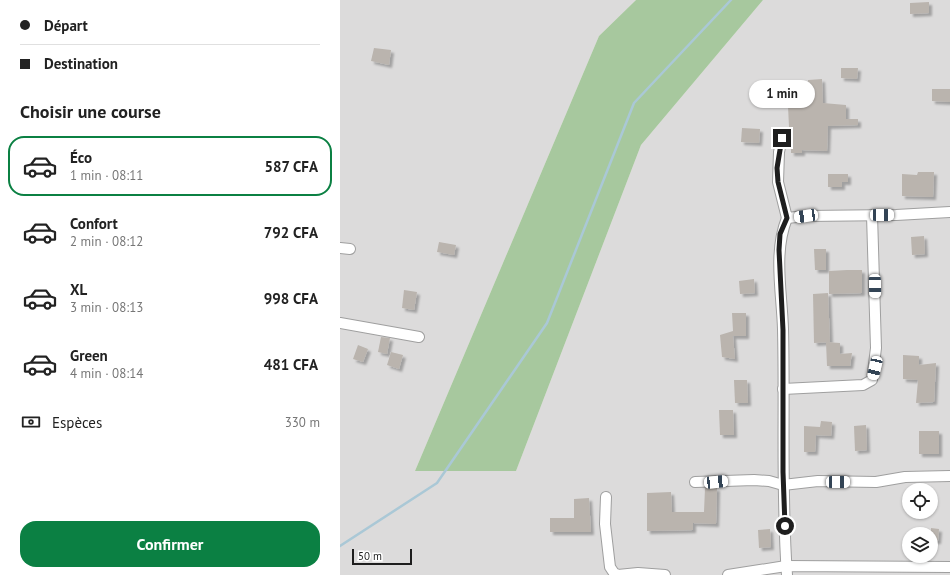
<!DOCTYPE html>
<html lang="fr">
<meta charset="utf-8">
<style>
body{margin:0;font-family:"PT Sans",sans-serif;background:#f2f2f2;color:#222;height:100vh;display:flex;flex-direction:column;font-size:15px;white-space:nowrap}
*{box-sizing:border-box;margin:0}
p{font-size:13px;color:#767676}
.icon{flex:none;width:22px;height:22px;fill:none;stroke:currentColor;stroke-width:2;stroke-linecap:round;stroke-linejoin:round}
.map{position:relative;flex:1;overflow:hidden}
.panel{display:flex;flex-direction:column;background:#fff;width:340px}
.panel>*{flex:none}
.top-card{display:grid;align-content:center;height:88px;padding:0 20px;background:#fff}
.controls{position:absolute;left:562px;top:483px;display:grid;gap:8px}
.controls a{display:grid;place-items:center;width:36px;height:36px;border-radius:50%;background:#fff;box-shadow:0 1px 3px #0004;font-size:20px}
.scale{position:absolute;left:12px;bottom:10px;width:60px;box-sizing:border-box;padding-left:4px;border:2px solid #1e1e1e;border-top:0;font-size:11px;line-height:14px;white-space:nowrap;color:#1e1e1e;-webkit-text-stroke:3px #fff;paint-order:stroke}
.end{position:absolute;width:18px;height:18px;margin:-9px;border:5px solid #1e1e1e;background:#fff;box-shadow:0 0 0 2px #fff}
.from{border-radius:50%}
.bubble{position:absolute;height:28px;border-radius:14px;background:#fff;box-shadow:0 1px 3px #0004;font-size:13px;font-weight:800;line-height:28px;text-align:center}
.car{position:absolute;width:12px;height:24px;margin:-12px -6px;border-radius:5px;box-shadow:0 0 3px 1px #0007;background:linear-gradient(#fff 24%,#345 0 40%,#fff 0 76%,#345 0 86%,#fff 0)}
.top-card b{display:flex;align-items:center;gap:14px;height:38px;font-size:15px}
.top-card b+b{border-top:1px solid #e0e0e0}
.top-card i{width:10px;height:10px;background:#222}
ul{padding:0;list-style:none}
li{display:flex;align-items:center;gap:12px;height:60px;margin:0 8px 6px;padding:0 12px;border:2px solid transparent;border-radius:16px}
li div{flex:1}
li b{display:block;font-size:15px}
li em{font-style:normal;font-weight:800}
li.selected{border-color:#0b8043}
li>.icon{width:36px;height:36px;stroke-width:1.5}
h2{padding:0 20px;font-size:18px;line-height:48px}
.pay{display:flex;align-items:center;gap:10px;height:44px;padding:0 20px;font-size:15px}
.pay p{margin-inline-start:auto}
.action{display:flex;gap:8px;margin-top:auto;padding:8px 20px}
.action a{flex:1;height:46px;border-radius:16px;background:#0b8043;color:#fff;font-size:16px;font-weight:800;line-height:46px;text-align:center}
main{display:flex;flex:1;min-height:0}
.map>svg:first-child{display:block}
.residential{fill:#dcdbdb;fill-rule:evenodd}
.forest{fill:#a7c89e}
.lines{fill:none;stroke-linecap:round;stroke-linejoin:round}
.stream{stroke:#aac8d6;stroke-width:2.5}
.building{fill:#bab4ae;filter:url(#shadow)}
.minor-casing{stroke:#9f9f9f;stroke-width:12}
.minor{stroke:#fff;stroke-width:10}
.route{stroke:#1e1e1e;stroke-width:5}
</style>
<main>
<section class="panel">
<div class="top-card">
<b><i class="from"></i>Départ</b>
<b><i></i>Destination</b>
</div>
<h2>Choisir une course</h2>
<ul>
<li class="selected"><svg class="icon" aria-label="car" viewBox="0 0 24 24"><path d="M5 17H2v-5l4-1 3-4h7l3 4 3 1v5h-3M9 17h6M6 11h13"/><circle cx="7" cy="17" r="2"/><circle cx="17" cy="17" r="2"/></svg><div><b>Éco</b><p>1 min · 08:11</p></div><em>587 CFA</em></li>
<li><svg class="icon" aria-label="car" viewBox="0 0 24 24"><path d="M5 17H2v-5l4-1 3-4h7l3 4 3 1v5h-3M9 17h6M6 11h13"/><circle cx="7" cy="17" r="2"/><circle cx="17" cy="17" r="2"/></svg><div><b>Confort</b><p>2 min · 08:12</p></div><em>792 CFA</em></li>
<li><svg class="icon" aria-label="car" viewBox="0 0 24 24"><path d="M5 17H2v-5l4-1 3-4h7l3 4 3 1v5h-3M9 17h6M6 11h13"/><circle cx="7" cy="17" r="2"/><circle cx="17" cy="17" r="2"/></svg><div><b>XL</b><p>3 min · 08:13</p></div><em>998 CFA</em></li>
<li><svg class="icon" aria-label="car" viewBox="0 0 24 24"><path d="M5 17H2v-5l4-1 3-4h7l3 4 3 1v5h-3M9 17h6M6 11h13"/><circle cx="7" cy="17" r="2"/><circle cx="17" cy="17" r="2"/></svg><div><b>Green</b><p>4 min · 08:14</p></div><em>481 CFA</em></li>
</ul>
<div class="pay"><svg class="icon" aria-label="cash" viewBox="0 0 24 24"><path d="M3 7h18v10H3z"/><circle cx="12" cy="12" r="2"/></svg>Espèces<p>330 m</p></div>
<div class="action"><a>Confirmer</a></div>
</section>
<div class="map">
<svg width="610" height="575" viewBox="0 0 610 575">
<defs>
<filter id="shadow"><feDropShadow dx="3" dy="3" stdDeviation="1" flood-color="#0004"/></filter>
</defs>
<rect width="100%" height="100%" fill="#edebe5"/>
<path class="residential" d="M0,0H296L259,36L75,471H176L301,145L423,0H610V575H0ZM569,490H591V512H569ZM569,534H591V556H569Z"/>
<polygon class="forest" points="296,0 423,0 301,145 176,471 75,471 259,36"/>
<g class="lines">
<polyline class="stream" points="0,546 97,483 207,323 294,103 391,0"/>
</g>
<g class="building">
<polygon points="589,2 589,13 570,14 570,3"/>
<polygon points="34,48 51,50 49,65 31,61"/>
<polygon points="501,68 518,68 517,79 501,78"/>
<polygon points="482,79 483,103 506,105 506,119 518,119 518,125 488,126 487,151 462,150 462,153 451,153 451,127 449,127 448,106 470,104 468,80"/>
<polygon points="592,89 610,89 610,102 592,101"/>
<polygon points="402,128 420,129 419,143 401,142"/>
<polygon points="578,172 594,172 593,197 562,196 562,174 577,175"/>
<polygon points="488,174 508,174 508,182 502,182 502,187 488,187"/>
<polygon points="584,236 585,254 572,255 571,237"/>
<polygon points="99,242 116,245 114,255 97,252"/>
<polygon points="474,249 486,249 486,270 475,270"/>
<polygon points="507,270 522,270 522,293 489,294 489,271"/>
<polygon points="414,279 415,293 400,294 399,281"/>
<polygon points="64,290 77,292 74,310 62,308"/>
<polygon points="488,293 490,342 474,343 473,294"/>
<polygon points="392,313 406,313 406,336 393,336 395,359 382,357 380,335 393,331"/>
<polygon points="41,337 50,338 47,354 38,352"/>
<polygon points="486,342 500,343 500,354 512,353 510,366 487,366"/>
<polygon points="18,345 28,349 23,362 13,359"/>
<polygon points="51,352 63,355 59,369 47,365"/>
<polygon points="563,355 579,356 579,365 596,363 594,402 576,403 578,380 563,379"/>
<polygon points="394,380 407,380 408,403 395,403"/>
<polygon points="379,410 393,410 394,435 380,435"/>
<polygon points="481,421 492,422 491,436 476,435 475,452 464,452 464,426 480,427"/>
<polygon points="526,425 527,450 515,451 514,426"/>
<rect x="579" y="431" width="20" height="23"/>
<polygon points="365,488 377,488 376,524 353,523 353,530 307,531 307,493 331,492 332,512 364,512"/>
<polygon points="249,498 251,532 210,532 210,518 234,518 234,499"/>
<polygon points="591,528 599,529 598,541 591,541"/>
<polygon points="430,529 431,547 419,548 418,530"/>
</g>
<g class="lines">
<defs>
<g id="minor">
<polyline points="442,138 439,152 438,182 447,218 466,216 556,215 610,212"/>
<path d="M447,218C433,253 442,293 443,329C445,411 441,493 447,575"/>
<polyline points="0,248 10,249"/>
<polyline points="0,323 79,337"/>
<polyline points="443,389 523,385 532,380 536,348 532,215"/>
<polyline points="355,482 414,480 429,481 443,485 478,481 536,482 565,477 610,476"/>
<polyline points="266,497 265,524 270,567 274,573 278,575 298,573 325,575"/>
<polyline points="388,575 446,566 610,567"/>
</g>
</defs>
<use href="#minor" class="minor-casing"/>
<use href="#minor" class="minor"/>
</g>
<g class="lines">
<polyline class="route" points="442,138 437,168 438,182 447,218 440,234 439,250 443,330 443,472 445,526"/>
</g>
</svg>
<div class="controls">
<a><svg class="icon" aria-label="locate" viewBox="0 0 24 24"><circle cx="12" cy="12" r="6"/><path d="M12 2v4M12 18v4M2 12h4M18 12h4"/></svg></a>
<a><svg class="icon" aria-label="layers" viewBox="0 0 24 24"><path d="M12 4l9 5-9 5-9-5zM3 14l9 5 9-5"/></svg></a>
</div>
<div class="scale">50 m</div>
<i class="end from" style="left:445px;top:526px"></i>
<i class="end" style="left:442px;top:138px"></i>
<div class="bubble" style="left:409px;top:80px;width:66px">1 min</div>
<i class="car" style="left:542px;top:215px;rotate:90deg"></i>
<i class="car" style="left:466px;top:216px;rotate:262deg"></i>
<i class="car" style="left:535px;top:286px;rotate:179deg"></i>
<i class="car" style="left:535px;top:368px;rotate:193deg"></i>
<i class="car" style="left:376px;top:482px;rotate:84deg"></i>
<i class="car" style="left:498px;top:482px;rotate:89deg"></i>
</div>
</main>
